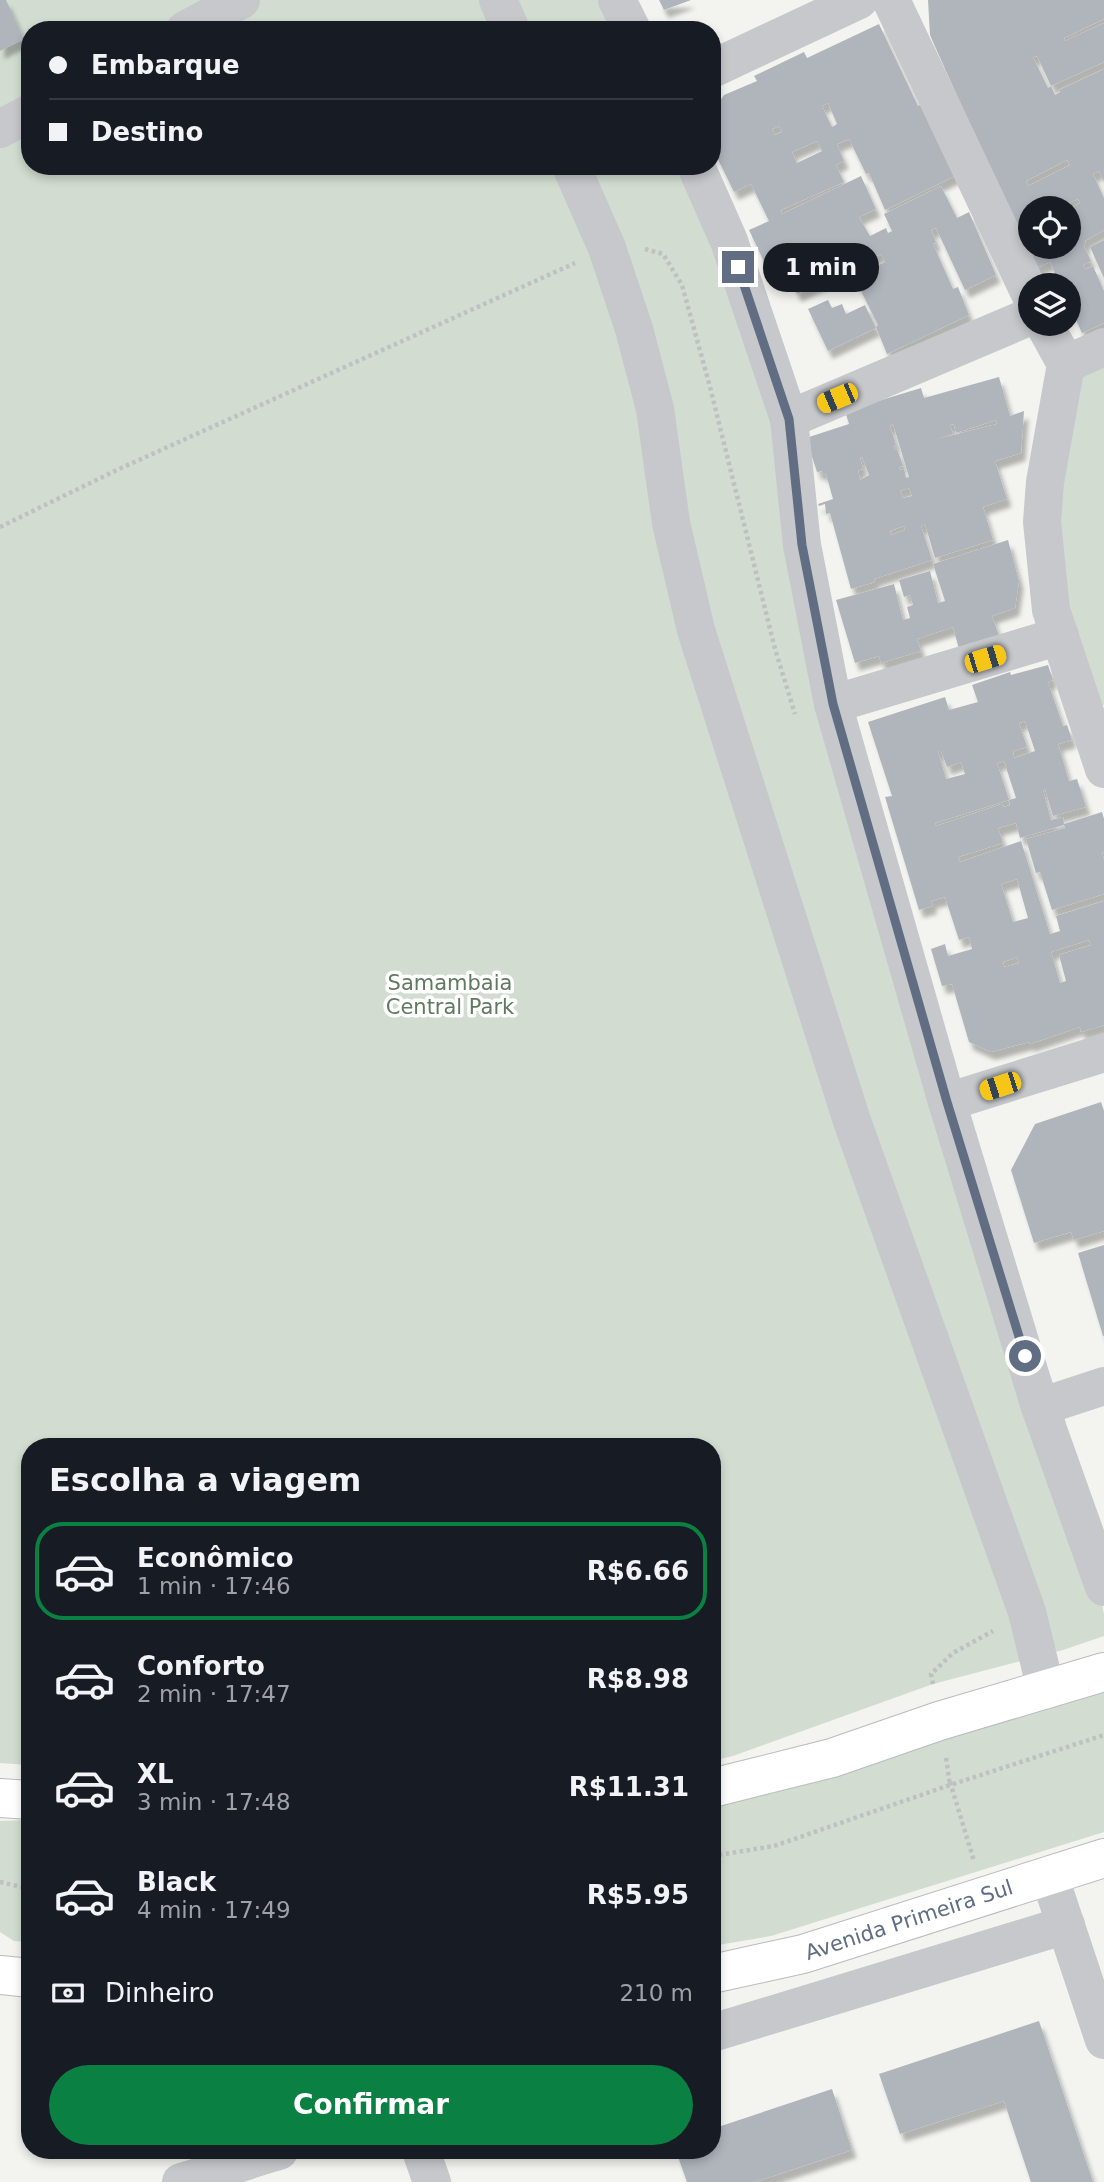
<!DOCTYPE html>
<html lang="pt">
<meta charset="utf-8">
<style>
body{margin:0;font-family:"DejaVu Sans",sans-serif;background:#242831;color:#f1f3f6;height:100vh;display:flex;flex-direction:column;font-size:26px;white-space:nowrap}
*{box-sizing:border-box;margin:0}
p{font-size:23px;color:#9ea1a6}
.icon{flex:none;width:38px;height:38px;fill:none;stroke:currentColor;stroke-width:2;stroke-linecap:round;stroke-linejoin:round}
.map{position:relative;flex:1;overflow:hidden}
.panel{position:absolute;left:21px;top:1438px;width:700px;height:721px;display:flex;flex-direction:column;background:#171b24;border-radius:28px;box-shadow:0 4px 10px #0003}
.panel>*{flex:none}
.guide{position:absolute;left:21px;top:21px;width:700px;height:154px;border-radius:28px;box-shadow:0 4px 10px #0003;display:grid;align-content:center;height:154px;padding:0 28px;background:#171b24}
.fabs{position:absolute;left:1018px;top:196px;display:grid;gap:14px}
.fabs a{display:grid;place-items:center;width:63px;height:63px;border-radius:50%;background:#171b24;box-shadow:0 4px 10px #0003;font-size:35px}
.end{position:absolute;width:32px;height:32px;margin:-16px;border:9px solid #606d83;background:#fff;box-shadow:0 0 0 4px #fff}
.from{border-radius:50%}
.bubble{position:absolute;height:49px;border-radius:24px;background:#171b24;box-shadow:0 4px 10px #0003;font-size:23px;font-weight:800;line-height:49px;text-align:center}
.car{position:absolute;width:21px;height:42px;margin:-21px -10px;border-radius:9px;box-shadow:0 0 5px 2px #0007;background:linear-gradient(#f5c518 24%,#345 0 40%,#f5c518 0 76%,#345 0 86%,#f5c518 0)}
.guide b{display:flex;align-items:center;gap:24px;height:66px;font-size:26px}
.guide b+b{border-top:2px solid #363941}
.guide i{width:18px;height:18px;background:#f1f3f6}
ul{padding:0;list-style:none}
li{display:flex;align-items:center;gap:21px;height:98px;margin:0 14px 10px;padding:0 14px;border:4px solid transparent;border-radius:28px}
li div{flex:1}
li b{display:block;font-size:26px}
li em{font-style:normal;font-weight:800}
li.selected{border-color:#0b8043}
li>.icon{width:63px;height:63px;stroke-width:1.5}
h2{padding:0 28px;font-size:32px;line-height:84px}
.pay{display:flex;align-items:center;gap:18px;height:77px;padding:0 28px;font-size:26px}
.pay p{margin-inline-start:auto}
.primary-button{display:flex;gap:14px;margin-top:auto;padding:14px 28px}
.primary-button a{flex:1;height:80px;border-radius:42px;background:#0b8043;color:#fff;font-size:28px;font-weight:800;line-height:80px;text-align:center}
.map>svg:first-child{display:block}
.green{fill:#d2dcd0}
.building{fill:#b0b5bc;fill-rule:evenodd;filter:url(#shadow)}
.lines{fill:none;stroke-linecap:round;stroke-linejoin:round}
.major-casing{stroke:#b8bbbf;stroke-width:40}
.path{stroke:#bec0c2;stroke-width:4.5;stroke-dasharray:3.5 3.5;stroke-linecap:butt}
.minor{stroke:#c6c8cc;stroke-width:38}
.major{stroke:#fff;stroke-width:38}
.route{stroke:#606d83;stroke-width:9}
.labels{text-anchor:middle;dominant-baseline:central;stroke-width:7;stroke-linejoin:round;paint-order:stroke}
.park-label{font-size:21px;fill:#607a5f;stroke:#fff}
.street-label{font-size:21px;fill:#606d83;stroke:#fff}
</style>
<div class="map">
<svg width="1104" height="2182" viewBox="0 0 1104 2182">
<defs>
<filter id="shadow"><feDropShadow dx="4.5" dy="8" stdDeviation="2" flood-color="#0004"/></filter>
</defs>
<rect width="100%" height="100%" fill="#f3f4ef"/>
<g class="green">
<polygon points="0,0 617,0 632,30 30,30 30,166 696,166 729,241 802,545 952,1103 1064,1414 1104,1614 1104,1636 1063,1650 933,1684 733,1756 712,1761 712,1447 30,1447 30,1765 0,1763"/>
<polygon points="1104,347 1104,705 1085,711 1051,610 1066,364"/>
<polygon points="1104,1678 1104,1832 771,1936 712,1946 712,1795"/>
<polygon points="30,1820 30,1942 14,1941 0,1932 0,1821"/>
</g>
<g class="building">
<polygon points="0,0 6,0 24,39 0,51"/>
<polygon points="659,0 691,0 664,10"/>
<path d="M928,0H1104V19L1064,38L1065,41L1104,23V62L1051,86L1037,56L1033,57L1048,88L1051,86L1055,95L1060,92L1059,90L1104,69V181L1099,171L1093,174L1104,198V230L1085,241L1086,244L1084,246L1091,261L1083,265L1085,269L1093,266L1104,291V323L1082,333L1069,304V285H1060L1050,262L1034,269L930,35ZM1067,160L1070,165L1028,186L1026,181ZM1078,199L1080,203L1069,208V247H1031V208H1062L1061,206Z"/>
<path d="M879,24L918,106L922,103L957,175L885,210L869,173L866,174L849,139L837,144L844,161L836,165L844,182L781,210L782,214L861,176L876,209L859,217L870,236L886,228L888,233L892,231L884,214L941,186L957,218L969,212L996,275L965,290L936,228L931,230L936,242L933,244L953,289L958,287L969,315L887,354L876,327L878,325L854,277L885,262L881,254L851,265L853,268L797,294L781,259L766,266L749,230L769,221L751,184L734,192L712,147V112L724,95L757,81L754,76L804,52L807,58ZM828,103L837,124L832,127L822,106ZM779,126L782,132L775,135L772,129ZM817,141L822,151L797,163L792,152Z"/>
<polygon points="1104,240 1104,278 1090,247"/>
<polygon points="828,300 832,308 842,304 846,314 865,305 876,328 828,351 808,309"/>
<path d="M999,377L1010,416L1024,411L1021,453L995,461L1007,499L983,507L993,540L935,558L925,524L921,526L932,560L874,579L875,582L851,589L830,513L826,514L825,504L819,506L818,504L833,499L826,474L823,475L822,471L817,472L806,438L849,424L845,411L921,388L924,398ZM996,420L997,424L937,439L953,434L950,425L954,424L956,433ZM893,424L909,477L906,478L904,469L900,470L899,467L903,466L897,449L895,450L894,446L896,445L890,426ZM862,457L869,475L860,480L858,470L863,469L860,458ZM909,488L912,496L903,498L900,491ZM904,526L905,530L891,535L890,531Z"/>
<polygon points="1008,540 1019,581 1015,608 992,616 999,636 959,649 953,627 917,639 921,651 881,663 879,656 855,663 836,600 894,584 903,620 910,618 907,607 913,605 910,595 904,597 899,580 930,571 938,603 945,601 933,564"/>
<path d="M1048,665L1053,680L1048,682L1063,726L1067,725L1072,740L1058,744L1069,781L1077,779L1086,807L1053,816L1045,789L1043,790L1051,820L1063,817L1064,824L1102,812L1104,819V852L1102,853L1104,860V894L1052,910L1040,872L1036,873L1026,839L1065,828L1064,825L1020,838L1016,823L998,828L1003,843L958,857L960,862L1021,841L1050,934L1060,931L1056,916L1104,901V1025L1081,1032L1080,1027L1030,1044L1029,1042L991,1052L969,1042L952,984L942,986L931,949L945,944L948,956L972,949L969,937L959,940L945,897L931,901L933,906L919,910L885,797L892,796L868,722L945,697L949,710L978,702L972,685L1010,672L1011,675ZM1025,721L1035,751L1014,758L1013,751L1027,747L1019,723ZM938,751H941L947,767L961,762L965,774L946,779ZM1004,761L1016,798L1009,800L997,763ZM1009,800L1010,805L1004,807L1002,804L936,826L935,823ZM1017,879L1028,918L1013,922L1001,884ZM1089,940L1091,945L1059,955L1066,981L1060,983L1051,952ZM1017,957L1019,963L1004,967L1003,962Z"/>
<polygon points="1101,1102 1104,1111 1104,1231 1074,1240 1071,1232 1034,1243 1011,1170 1035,1124"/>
<polygon points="1104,1245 1104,1336 1103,1336 1078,1253"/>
<polygon points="1039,2021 1093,2182 1031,2182 1004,2101 900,2134 879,2074"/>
<polygon points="832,2089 852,2150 755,2182 687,2182 676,2151 712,2151 712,2129"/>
</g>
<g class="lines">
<defs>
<g id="major">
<polyline points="712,1788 832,1758 939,1721 1104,1672"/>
<polyline points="0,1798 30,1800"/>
<polyline points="712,1974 803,1954 1104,1858"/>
<polyline points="0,1975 30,1978"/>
</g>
</defs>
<use href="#major" class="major-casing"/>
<g class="path">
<polyline points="645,249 663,254 682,285 710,387 775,649 795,714"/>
<polyline points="0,527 119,469 575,263"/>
<polyline points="933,1684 931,1674 953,1653 993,1631"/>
<polyline points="946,1758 950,1785"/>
<polyline points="950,1782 974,1861"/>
<polyline points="712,1856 774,1846 950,1785 1104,1735"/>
<polyline points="0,1882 30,1889"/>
</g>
<g class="minor">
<polyline points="498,0 511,30"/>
<polyline points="617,0 632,30"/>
<polyline points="891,0 1031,296"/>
<polyline points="185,30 241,0"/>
<polyline points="712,69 859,0"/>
<polyline points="0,129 30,113"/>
<polyline points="571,166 607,248 634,329 655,409 671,523 696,630 852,1121 1027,1612 1046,1690"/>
<polyline points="696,166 729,241 789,419 802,545 833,704 947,1102 1040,1407 1104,1587"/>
<polyline points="1044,324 1066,364 1045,482 1042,522 1051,610 1104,769"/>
<polyline points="1066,364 1104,347"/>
<polyline points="789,419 1031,316"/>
<polyline points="833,704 1060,636"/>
<polyline points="947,1102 1104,1053"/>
<polyline points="1040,1407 1104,1386"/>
<polyline points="1049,1875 1104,2040"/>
<polyline points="712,2033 1066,1925"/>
<polyline points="421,2151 432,2182"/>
<path d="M181,2182C214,2173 246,2160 279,2151"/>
</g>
<use href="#major" class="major"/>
</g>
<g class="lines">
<polyline class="route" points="738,267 789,419 802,545 833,704 947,1102 1025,1356"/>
</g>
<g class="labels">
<g class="park-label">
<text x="450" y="983">Samambaia<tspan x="450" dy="24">Central Park</tspan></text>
</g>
<g class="street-label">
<text transform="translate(909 1920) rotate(-18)">Avenida Primeira Sul</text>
</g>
</g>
</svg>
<div class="fabs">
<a><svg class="icon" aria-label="locate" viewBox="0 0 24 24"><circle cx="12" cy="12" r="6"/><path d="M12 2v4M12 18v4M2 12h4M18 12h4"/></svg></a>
<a><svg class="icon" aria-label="layers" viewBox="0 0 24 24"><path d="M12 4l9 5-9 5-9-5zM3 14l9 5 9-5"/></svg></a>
</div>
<i class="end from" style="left:1025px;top:1356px"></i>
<i class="end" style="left:738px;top:267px"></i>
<div class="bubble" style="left:763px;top:243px;width:116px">1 min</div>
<i class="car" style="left:837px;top:398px;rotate:247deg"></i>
<i class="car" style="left:985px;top:659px;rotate:73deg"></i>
<i class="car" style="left:1000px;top:1086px;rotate:252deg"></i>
<div class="guide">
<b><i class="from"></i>Embarque</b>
<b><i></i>Destino</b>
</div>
<section class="panel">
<h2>Escolha a viagem</h2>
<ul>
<li class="selected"><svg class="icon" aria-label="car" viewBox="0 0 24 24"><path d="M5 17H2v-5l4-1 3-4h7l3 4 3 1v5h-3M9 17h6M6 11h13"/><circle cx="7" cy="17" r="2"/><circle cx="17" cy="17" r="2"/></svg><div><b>Econômico</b><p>1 min · 17:46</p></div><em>R$6.66</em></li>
<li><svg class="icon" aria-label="car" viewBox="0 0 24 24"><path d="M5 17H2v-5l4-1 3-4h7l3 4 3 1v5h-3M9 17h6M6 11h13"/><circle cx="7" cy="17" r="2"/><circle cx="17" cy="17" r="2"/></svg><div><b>Conforto</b><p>2 min · 17:47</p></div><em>R$8.98</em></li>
<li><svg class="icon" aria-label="car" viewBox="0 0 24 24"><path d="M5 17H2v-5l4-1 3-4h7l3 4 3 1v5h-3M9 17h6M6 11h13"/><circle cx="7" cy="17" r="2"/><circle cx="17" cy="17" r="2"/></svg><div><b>XL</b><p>3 min · 17:48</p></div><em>R$11.31</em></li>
<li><svg class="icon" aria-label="car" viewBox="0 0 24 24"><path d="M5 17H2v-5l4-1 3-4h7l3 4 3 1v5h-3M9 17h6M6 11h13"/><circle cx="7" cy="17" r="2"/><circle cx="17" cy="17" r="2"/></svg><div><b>Black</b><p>4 min · 17:49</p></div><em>R$5.95</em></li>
</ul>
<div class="pay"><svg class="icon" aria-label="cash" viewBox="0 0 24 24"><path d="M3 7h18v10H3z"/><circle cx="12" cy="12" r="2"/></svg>Dinheiro<p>210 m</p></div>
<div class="primary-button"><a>Confirmar</a></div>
</section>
</div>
